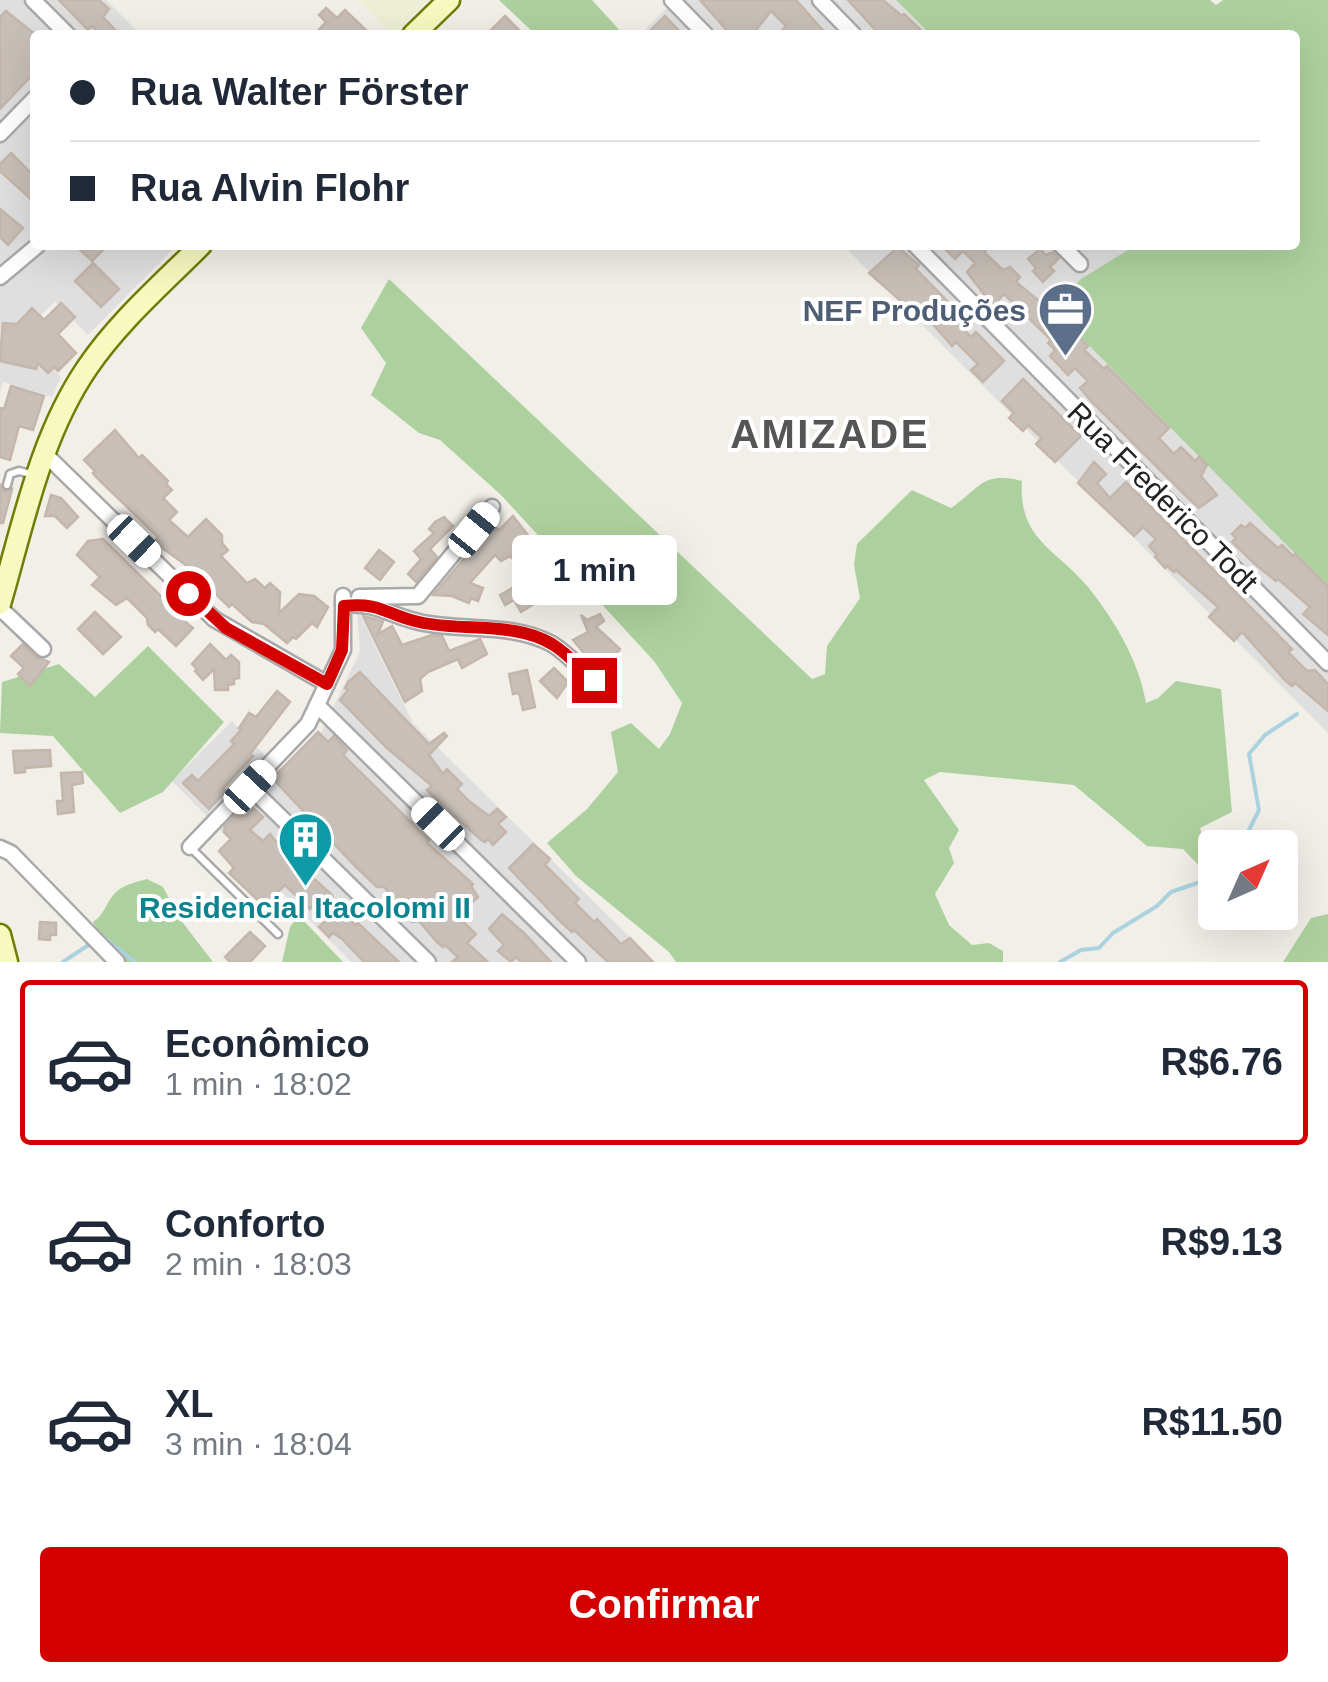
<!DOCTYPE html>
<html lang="pt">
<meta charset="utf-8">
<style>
body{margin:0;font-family:Arial,sans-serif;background:#f2f2f3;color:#1f2937;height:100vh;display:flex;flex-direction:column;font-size:38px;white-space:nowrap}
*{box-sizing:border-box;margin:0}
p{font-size:32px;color:#747a83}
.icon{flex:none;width:55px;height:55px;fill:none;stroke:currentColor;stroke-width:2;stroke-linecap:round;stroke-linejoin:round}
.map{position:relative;height:962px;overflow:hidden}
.sheet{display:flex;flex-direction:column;background:#fff;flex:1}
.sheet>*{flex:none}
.hud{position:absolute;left:30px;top:30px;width:1270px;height:220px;border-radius:10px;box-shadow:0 10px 40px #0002;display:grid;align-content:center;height:220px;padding:0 40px;background:#fff}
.needle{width:65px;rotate:45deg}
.tools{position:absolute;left:1198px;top:830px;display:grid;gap:20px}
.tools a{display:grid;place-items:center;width:100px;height:100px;border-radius:10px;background:#fff;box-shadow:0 10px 40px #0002;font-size:50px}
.end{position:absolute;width:45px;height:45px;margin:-22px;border:12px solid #d40000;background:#fff;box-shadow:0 0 0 5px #fff}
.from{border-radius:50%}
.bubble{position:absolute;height:70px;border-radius:10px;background:#fff;box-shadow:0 10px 40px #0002;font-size:32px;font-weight:600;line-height:70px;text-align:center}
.car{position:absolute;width:30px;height:60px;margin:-30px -15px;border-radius:12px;box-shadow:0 0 8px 2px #0007;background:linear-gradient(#fff 24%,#345 0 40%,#fff 0 76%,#345 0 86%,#fff 0)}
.hud b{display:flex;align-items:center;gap:35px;height:95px;font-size:38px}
.hud b+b{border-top:2px solid #e0e1e3}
.hud i{width:25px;height:25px;background:#1f2937}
ul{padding:18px 0 0;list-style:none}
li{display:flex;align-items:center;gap:30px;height:165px;margin:0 20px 15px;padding:0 20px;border:5px solid transparent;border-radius:10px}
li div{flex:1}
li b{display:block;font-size:38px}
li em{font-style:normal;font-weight:600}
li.active{border-color:#d40000}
li>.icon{width:90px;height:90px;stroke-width:1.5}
.primary-button{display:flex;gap:20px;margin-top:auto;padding:20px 40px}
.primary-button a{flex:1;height:115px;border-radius:10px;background:#d40000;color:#fff;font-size:40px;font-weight:600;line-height:115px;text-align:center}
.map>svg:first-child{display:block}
.residential{fill:#e0dfdf}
.farmland{fill:#eef0d5}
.forest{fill:#add19e}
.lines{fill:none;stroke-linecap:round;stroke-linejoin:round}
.stream{stroke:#aad3df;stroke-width:4}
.building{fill:#c7bfb8;stroke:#c4b6ab;stroke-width:2.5}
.service-casing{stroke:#a9a9a9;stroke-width:11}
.minor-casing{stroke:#a9a9a9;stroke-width:19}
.secondary-casing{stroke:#707d05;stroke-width:25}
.service{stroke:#fff;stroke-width:6}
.minor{stroke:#fff;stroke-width:14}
.secondary{stroke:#f7fabf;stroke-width:20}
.route{stroke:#d40000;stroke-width:12}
.labels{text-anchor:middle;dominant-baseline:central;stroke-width:8;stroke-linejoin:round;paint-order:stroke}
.service-label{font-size:30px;font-weight:bold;fill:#4e5e75;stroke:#fff;text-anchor:end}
.street-label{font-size:30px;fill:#222;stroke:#fff}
.culture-label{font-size:30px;font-weight:bold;fill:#0d838f;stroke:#fff}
.district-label{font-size:40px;font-weight:bold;letter-spacing:2.5px;fill:#555;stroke:#fff}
</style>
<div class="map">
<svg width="1328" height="962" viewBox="0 0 1328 962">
<rect width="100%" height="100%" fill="#f2efe9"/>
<g class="residential">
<polygon points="0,0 106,0 141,35 35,35 35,245 177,245 88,335 55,302 18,336 61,377 52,397 3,382 0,393"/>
<polygon points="675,0 896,0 931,35 640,35"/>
<polygon points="843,245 1139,245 1089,345 1328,587 1328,733"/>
<polygon points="357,609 413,723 655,962 351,962 172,781 232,721 279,770 322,731 360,651"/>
</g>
<polygon class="farmland" points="358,0 427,0 394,35"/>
<g class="forest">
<polygon points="499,0 592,0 624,35 536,35"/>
<polygon points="896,0 1210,0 1216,5 1223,0 1328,0 1328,587 1052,308 1081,279 1136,245 1295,245 1295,35 931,35"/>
<path d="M389,279L812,679L825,674L827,646L860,598L854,565L857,544L912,490L951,508C979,489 983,470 1022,481C1018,539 1055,548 1088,587C1115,621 1139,661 1146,703L1158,698L1176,681L1221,689L1232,812L1200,828L1215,874L1206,873L1183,849L1147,846L1074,785L940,772L924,780L959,830L949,848L954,863L935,894L949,925L972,945L989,943L1003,951V962H676L669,952L576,876L547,843L587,809L618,772L611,732L631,723L659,749L670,734L682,703L654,661L501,495L440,440L419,433L371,395L386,363L361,328Z"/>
<polygon points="148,646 224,722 163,792 120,813 53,736 0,733 2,682 59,664 95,697"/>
<path d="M147,879L163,887L180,919L213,962H123L104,942L93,922C105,914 105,904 114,894C122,885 136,882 147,879Z"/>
<polygon points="1328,914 1328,962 1283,962 1311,918"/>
<polygon points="295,920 304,921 343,962 282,962 290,927"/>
</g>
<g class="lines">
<g class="stream">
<polyline points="1240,848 1259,810 1249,754 1265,735 1297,714"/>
<polyline points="103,937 135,962"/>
<polyline points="63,962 90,944"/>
<polyline points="1060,962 1081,950 1099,948 1113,933 1157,906 1171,892 1206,880 1215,886"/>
</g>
</g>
<g class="building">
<polygon points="59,0 99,0 109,9 103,17 120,35 100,35 92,26 88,30"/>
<polygon points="700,0 796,0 827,35 778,35 786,26 771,11 752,35 731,35"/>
<polygon points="848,0 883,0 902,16 904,14 926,35 880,35"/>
<polygon points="326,8 337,18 345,10 371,35 314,35 326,22 319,15"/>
<polygon points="6,11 35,34 35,72 0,109 0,17"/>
<polygon points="505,16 524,35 486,35"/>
<polygon points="665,16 683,35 646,35"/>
<polygon points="11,153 35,177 35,203 0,171 0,164"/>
<polygon points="0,209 23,228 8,245 0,237"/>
<polygon points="75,245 108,245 92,261"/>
<polygon points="941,245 991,245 984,252 1003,270 1010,267 1020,277 1016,282 1067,324 1088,346 1084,350 1104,369 1107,366 1169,428 1159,438 1174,454 1181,447 1195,461 1199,457 1207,465 1201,476 1217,495 1199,508 1186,496 1091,401 1080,388 1088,381 1075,368 1068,375 1050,356 1055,350 1048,343 1051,340 1004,294 993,306 967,272 975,263 963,251 955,259"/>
<polygon points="898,247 919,265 916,269 953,307 948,312 971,337 976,332 1004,361 983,382 971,370 978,364 956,342 952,346 915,304 910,309 869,273"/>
<polygon points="1040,249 1046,255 1053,252 1059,258 1050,267 1054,271 1043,282 1033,271 1036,268 1028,259"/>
<polygon points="93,263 119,289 101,307 75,281"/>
<polygon points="61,303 75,317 58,334 76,353 58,371 54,367 48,373 38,363 36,369 0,361 3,323 17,324 32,308 44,320"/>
<polygon points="1023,379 1081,436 1055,462 1036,444 1042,438 1028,425 1023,431 1009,418 1014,413 1002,401"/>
<polygon points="11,386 44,396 33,430 19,426 10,460 0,457 0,408 4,409"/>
<polygon points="115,430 139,458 142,455 168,481 166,484 172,490 163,498 177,512 169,520 188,537 206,519 222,535 222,543 228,550 221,556 247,583 255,579 265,588 270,583 280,592 279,613 299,594 314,596 328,607 317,627 312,623 296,639 293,637 287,643 264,624 252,622 232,604 229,607 190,568 154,542 158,537 97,478 93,473 95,471 84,460"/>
<polygon points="1094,462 1106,474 1097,483 1110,498 1126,482 1292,649 1288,652 1307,671 1315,670 1328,684 1328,711 1295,683 1292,686 1285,680 1242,632 1234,641 1209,617 1218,607 1176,570 1174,572 1167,566 1165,568 1155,557 1157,555 1149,546 1156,539 1143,527 1134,536 1078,483"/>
<polygon points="0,485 4,491 12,489 3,523 0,523"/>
<polygon points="51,495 61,498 78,517 67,528 55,516 45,516"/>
<polygon points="513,516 530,538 519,549 525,554 517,563 510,556 501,561 495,555 470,583 483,588 478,601 471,598 469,603 452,596 433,595 488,531 494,526 499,530"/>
<polygon points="444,517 453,526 430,549 437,557 416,582 408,574 421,559 414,551 434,533 429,529 435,522"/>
<polygon points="1250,523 1278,548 1282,545 1293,556 1295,554 1328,587 1328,635 1303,614 1310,607 1278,579 1276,581 1256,565 1232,542 1236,538 1232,534 1241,525 1245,528"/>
<polygon points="103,539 161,596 167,603 165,605 193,628 176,646 158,629 155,632 148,625 147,618 127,598 116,605 92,585 100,577 77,555 88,541"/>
<polygon points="379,550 394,562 380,580 365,568"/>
<polygon points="546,569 559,588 521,612 514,600 505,605 500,595"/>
<polygon points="95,612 121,637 103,654 78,629"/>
<polygon points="600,614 604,621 596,627 620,649 600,672 573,640 588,632 581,615 587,620"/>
<polygon points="363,616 383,621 378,634 392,626 402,645 432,635 442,636 449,651 480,639 487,654 462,668 458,659 428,672 420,679 422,691 405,702"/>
<polygon points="23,644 36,657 49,662 30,686 18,674 24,668 11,656"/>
<polygon points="210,644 226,660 231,655 239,662 239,678 234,679 234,684 228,685 228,690 215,690 214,669 203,680 195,671 197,669 192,664"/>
<polygon points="554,668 568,682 557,698 540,681"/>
<polygon points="527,670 535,707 523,710 519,693 513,694 509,674"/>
<polygon points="360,672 429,744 444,733 447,736 429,755 443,774 447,769 462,784 457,789 469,801 489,816 497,809 506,817 498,824 506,832 493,845 488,839 485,842 481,840 436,799 427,790 432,786 387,748 340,700 348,690 345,688 348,682"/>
<polygon points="277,691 290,702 250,754 253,756 223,788 226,791 209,809 183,783 192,775 198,781 234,744 231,741 241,730 239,728 249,713 256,717"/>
<polygon points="318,732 328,742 334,736 347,750 343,755 429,840 427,843 473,884 471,886 478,897 457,916 476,934 467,943 488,962 452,962 458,957 445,945 443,947 436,941 419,921 412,922 412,913 407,913 384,887 377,887 356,867 277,783 274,777"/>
<polygon points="50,750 51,766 25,768 25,772 15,773 13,751"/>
<polygon points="82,772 83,783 72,785 74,812 58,814 57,801 63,801 61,773"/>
<polygon points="253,808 263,817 250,830 263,841 270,834 283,851 332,895 334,904 355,925 358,923 399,962 364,962 342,939 333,933 329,937 319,927 327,919 313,905 310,909 285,885 264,906 229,873 234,868 219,851 231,839 224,832 225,826 236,815 246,816"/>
<polygon points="533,844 550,859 545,865 579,899 575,903 594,922 597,919 621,944 630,938 653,962 608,962 574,930 572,932 561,922 509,868"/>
<polygon points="502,914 525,934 551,962 521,962 516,957 511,962 498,951 504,945 489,929"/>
<polygon points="40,922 56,923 56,935 50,935 50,940 39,939"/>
<polygon points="250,932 265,946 250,962 230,962 225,957"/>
</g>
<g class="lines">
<defs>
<g id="service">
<polyline points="7,485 10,474 19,471 31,474"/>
<polyline points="190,847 278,934"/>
</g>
<g id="minor">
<polyline points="33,0 68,35"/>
<polyline points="672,0 706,35"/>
<polyline points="820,0 854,35"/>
<polyline points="0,134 35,98"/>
<polyline points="915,245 1328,663"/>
<polyline points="1061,245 1080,264"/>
<polyline points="0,277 38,245"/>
<polyline points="45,454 214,619 327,684"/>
<polyline points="359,597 418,596 492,507"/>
<path d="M343,605C379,602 387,615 419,622C462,632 512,622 552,644C568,654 580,668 593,680"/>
<polyline points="0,608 43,649"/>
<polyline points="317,705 578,962"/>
<polyline points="250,787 428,962"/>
<polyline points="190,847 308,724 343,650 343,596"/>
<polyline points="0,848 11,853 117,962"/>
</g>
<g id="secondary">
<polyline points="413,35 449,0"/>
<path d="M0,604C23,525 40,437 87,368C118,322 162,284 201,245"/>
<polyline points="0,935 7,962"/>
</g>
</defs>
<use href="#service" class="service-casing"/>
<use href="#minor" class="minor-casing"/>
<use href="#secondary" class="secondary-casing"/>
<use href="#service" class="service"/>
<use href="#minor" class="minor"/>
<use href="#secondary" class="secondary"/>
</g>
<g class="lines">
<path class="route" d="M188,593L226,628L327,684L342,650L344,606C382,602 386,615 419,622C462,632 513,621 552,644C568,654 580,668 594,680"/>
</g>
<defs>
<symbol id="office-pin" viewBox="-11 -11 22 30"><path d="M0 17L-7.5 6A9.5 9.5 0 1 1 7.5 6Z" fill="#5c6f8a" stroke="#fff"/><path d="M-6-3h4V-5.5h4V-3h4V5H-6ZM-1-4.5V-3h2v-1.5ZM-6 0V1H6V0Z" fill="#fff"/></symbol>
<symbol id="building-pin" viewBox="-11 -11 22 30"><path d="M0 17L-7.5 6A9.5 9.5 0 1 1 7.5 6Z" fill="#0f9aa8" stroke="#fff"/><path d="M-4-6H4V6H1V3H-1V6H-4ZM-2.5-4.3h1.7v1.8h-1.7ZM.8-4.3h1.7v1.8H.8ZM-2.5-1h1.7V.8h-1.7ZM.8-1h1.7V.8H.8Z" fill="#fff"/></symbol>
</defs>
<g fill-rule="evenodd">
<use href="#office-pin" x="1034" y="278" width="63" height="86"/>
<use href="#building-pin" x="274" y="808" width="63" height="86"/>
</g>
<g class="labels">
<g class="service-label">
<text x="1026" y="310">NEF Produções</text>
</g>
<g class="street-label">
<text transform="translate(1163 497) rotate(45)">Rua Frederico Todt</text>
</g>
<g class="culture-label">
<text x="305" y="907">Residencial Itacolomi II</text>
</g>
<g class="district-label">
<text x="830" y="434">AMIZADE</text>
</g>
</g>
</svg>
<div class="tools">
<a><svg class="needle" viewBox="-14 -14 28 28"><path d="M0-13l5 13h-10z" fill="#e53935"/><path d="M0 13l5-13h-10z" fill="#747a83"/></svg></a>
</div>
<i class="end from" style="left:188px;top:593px"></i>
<i class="end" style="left:594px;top:680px"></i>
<div class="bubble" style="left:512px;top:535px;width:165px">1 min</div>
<i class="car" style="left:474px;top:530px;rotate:39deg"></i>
<i class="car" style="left:134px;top:541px;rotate:134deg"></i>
<i class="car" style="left:250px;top:787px;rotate:43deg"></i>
<i class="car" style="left:438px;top:824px;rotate:315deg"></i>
<div class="hud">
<b><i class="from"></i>Rua Walter Förster</b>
<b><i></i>Rua Alvin Flohr</b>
</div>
</div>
<section class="sheet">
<ul>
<li class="active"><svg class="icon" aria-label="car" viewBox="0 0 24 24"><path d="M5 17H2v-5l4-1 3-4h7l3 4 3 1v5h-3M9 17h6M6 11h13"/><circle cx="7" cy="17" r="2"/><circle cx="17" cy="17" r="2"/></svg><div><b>Econômico</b><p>1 min · 18:02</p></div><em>R$6.76</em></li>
<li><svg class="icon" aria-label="car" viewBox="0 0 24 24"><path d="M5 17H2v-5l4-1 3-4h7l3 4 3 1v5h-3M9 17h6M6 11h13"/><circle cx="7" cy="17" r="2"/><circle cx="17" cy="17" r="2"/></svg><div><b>Conforto</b><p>2 min · 18:03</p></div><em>R$9.13</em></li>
<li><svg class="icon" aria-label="car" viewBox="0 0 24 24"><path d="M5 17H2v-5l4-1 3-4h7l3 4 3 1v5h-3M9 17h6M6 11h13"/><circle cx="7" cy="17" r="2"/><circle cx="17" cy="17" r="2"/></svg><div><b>XL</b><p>3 min · 18:04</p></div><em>R$11.50</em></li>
</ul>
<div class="primary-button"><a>Confirmar</a></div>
</section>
